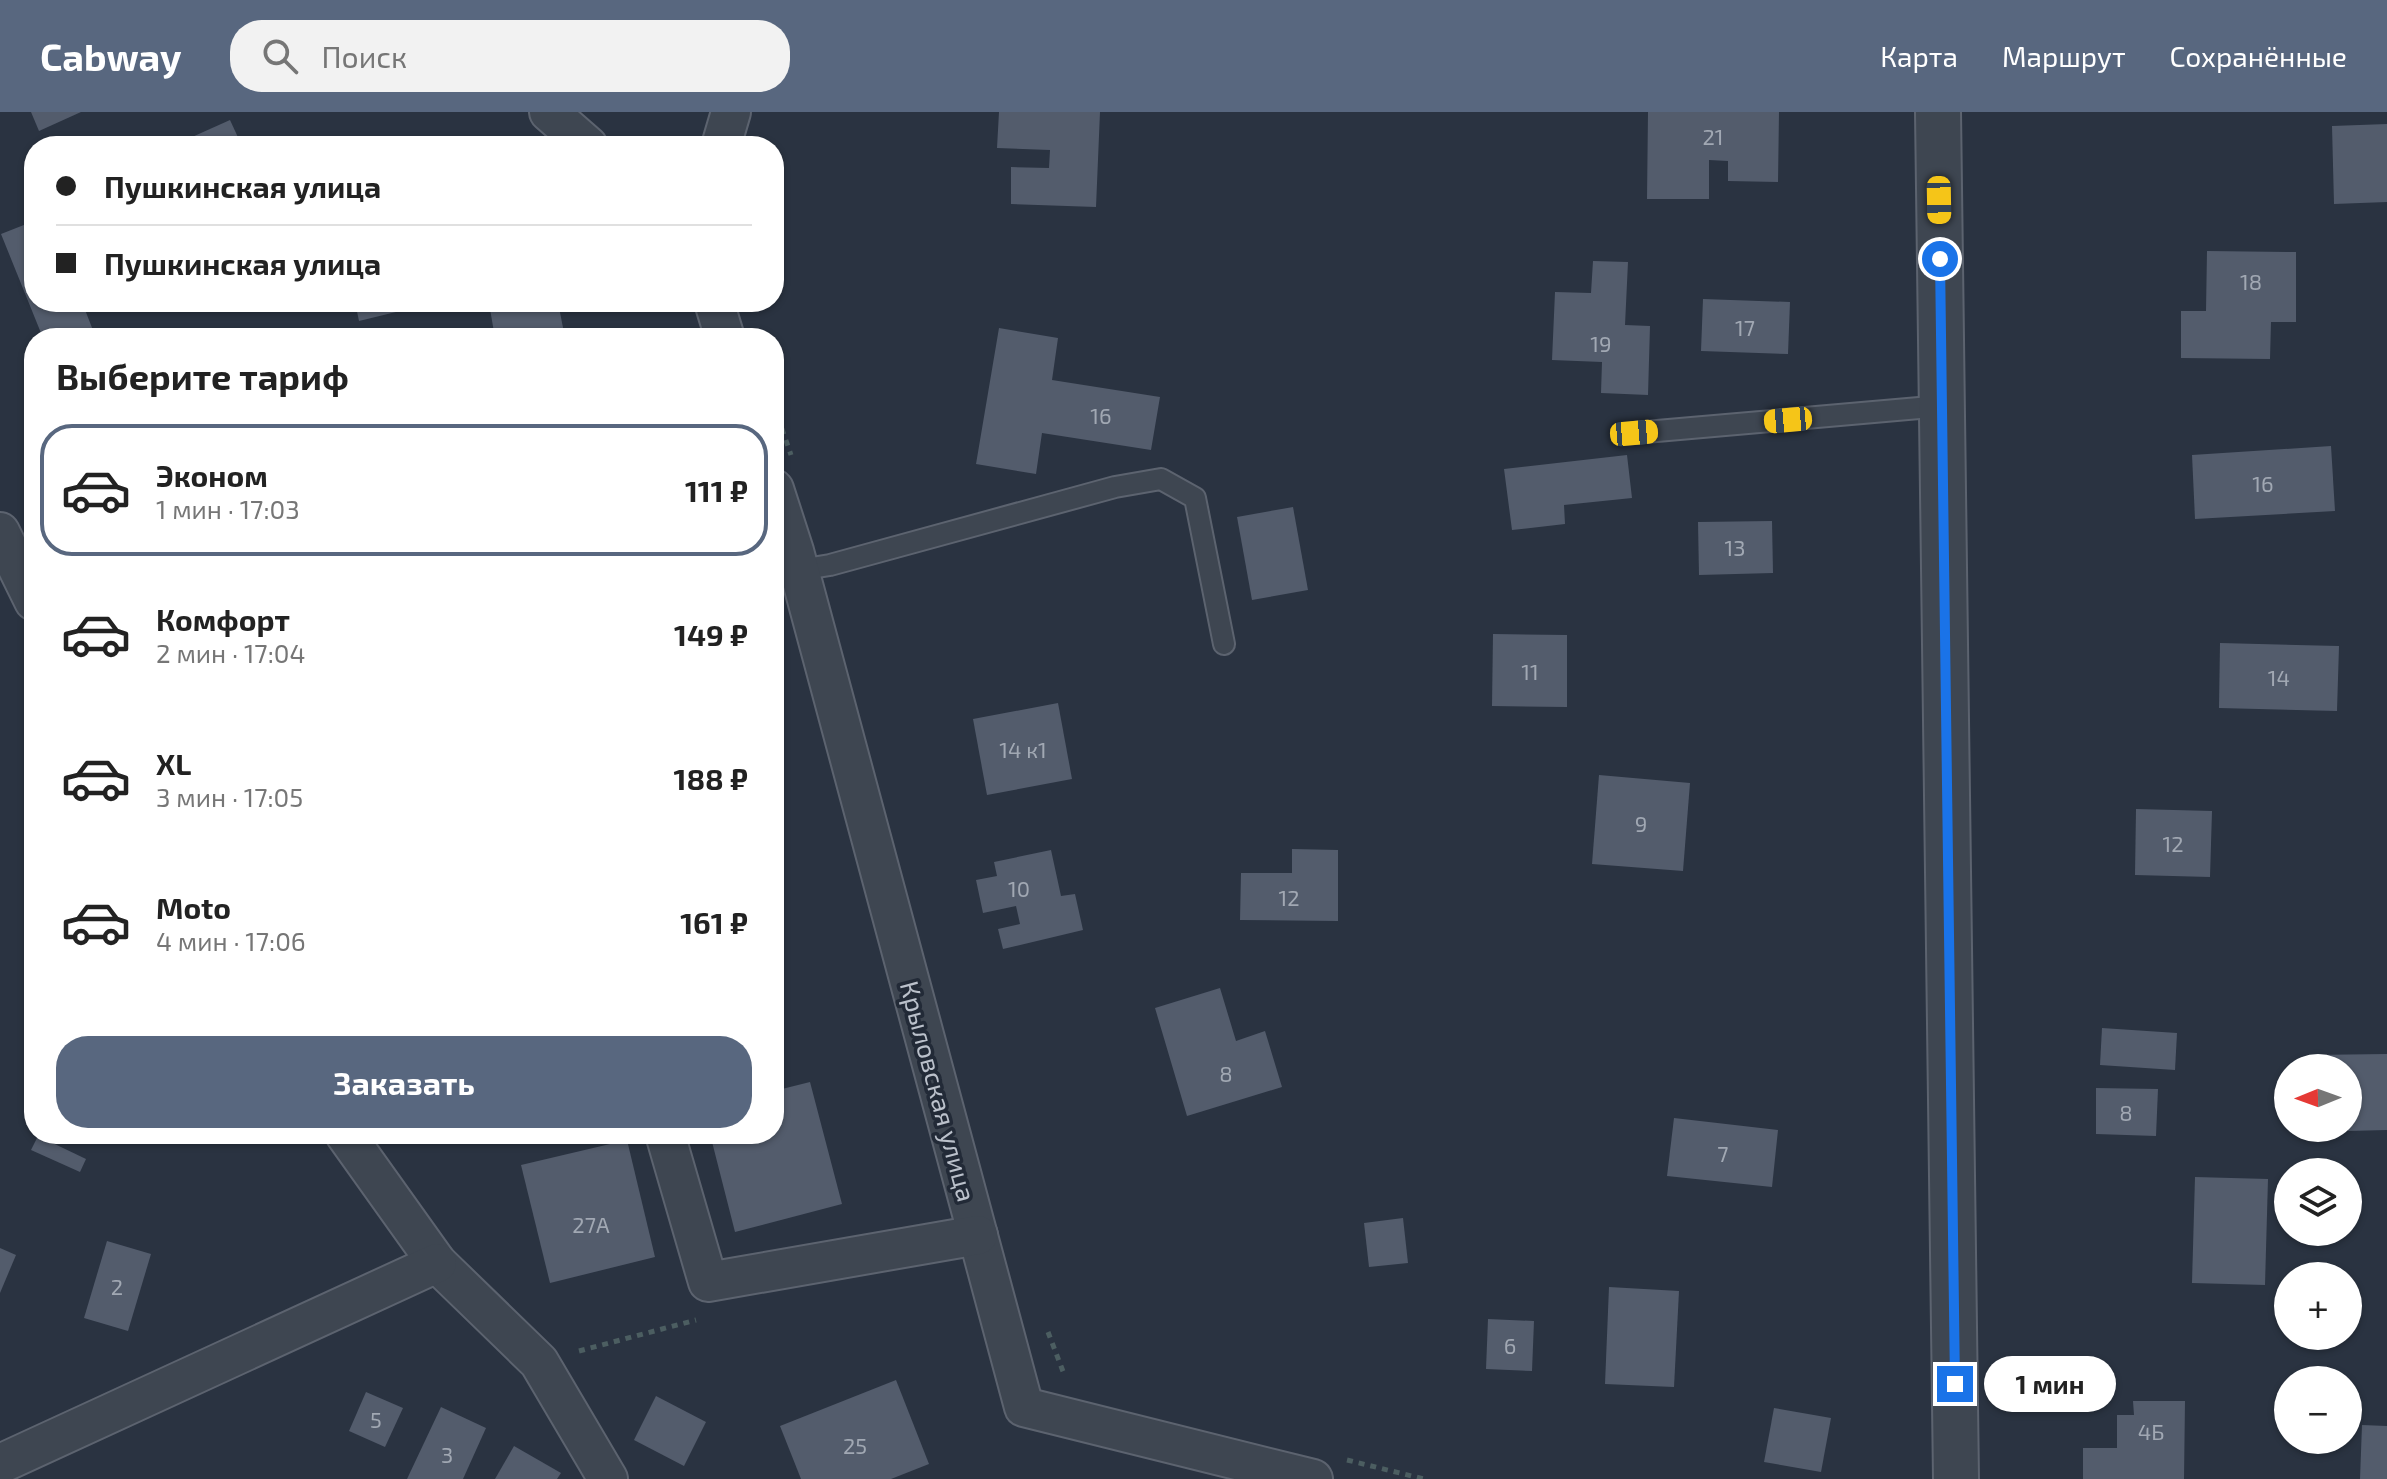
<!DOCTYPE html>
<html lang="ru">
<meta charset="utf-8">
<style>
body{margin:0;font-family:"Exo 2",sans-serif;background:#f2f2f2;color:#222;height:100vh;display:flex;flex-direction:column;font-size:30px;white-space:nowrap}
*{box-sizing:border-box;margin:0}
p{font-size:26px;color:#767676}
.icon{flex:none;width:44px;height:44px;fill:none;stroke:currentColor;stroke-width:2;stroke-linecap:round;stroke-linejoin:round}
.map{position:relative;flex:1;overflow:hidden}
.drawer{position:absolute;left:24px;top:216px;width:760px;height:816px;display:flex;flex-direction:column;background:#fff;border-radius:32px;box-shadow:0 2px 6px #0004}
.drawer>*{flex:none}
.top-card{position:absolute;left:24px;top:24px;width:760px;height:176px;border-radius:32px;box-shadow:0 2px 6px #0004;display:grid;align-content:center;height:176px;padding:0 32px;background:#fff}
.needle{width:52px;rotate:269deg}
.buttons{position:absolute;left:2274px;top:942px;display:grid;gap:16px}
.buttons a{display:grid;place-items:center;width:88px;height:88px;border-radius:50%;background:#fff;box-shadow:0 2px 6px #0004;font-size:40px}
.end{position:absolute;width:36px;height:36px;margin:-18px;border:10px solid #1a73e8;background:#fff;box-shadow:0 0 0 4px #fff}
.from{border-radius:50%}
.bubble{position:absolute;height:56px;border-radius:28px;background:#fff;box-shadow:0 2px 6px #0004;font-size:26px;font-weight:700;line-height:56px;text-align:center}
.car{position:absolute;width:24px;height:48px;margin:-24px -12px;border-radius:10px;box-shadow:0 0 6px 2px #0007;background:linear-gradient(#f5c518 24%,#345 0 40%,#f5c518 0 76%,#345 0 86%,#f5c518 0)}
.top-card b{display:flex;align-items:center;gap:28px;height:76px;font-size:30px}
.top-card b+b{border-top:2px solid #e0e0e0}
.top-card i{width:20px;height:20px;background:#222}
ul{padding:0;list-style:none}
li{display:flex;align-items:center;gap:24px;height:132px;margin:0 16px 12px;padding:0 16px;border:4px solid transparent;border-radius:32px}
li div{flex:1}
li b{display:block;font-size:30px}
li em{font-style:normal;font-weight:700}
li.selected{border-color:#58677f}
li>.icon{width:72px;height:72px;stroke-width:1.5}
h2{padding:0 32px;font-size:36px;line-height:96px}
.cta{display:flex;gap:16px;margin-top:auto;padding:16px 32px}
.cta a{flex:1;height:92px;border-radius:32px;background:#58677f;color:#fff;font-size:32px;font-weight:700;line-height:92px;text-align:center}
header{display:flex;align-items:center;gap:48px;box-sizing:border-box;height:112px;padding:0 40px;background:#58677f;color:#fff}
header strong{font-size:38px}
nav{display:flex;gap:44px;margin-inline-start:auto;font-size:28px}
.search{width:560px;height:72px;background:#f2f2f2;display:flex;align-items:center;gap:20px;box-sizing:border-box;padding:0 28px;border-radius:32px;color:#767676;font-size:30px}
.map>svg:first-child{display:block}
.building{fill:#535c6c}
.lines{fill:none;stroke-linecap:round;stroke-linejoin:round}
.service-casing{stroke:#5c636f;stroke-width:24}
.minor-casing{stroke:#5c636f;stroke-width:42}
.tertiary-casing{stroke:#5c636f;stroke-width:48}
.path{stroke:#4c5e61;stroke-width:5;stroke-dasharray:6 6;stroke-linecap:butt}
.service{stroke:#3e4651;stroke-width:20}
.minor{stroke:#3e4651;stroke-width:38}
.tertiary{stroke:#3e4651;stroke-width:44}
.route{stroke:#1a73e8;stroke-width:10}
.labels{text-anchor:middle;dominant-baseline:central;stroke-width:7;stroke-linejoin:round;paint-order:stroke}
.number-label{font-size:22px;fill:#a1a8b3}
.street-label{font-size:26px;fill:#bbc1cb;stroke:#222a37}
</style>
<header>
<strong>Cabway</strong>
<div class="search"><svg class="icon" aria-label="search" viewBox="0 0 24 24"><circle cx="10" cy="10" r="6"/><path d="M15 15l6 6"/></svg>Поиск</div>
<nav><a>Карта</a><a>Маршрут</a><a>Сохранённые</a></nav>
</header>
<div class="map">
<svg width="2387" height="1367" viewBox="0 0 2387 1367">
<rect width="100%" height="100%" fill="#2a3341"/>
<g class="building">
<polygon points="31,0 81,0 39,19"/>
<polygon points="999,0 1100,0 1096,95 1011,92 1011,55 1049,56 1050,38 997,36"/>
<polygon points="1648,0 1779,0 1778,70 1728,69 1728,49 1709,48 1709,87 1647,87"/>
<polygon points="230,8 242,34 172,34"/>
<polygon points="2387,12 2387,90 2334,92 2332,14"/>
<polygon points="34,109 34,190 82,190 96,226 43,226 1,122"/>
<polygon points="2207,139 2296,140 2296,210 2271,210 2270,247 2181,246 2181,199 2206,199"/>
<polygon points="1593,149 1628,150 1625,213 1650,214 1648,283 1601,281 1602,250 1552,248 1555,180 1591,181"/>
<polygon points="1703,187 1790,190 1788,242 1701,239"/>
<polygon points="355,190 433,190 433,191 359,209"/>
<polygon points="525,190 558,190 565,226 495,226 490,197"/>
<polygon points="999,216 1058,226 1052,268 1160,285 1151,338 1042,321 1036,362 976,352"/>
<polygon points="2331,334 2335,399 2195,407 2192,343"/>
<polygon points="1627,343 1632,386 1564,393 1565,412 1512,418 1504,357"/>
<polygon points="1293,395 1308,478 1252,488 1237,405"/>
<polygon points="1772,409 1773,461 1699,463 1698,410"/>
<polygon points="1493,522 1567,523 1567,595 1492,594"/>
<polygon points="2220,531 2339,534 2337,599 2219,596"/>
<polygon points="1058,591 1072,667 987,683 973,607"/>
<polygon points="1599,663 1690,671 1683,759 1592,752"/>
<polygon points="2136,697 2212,699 2210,765 2135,763"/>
<polygon points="1292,737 1338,738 1338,809 1240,808 1241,761 1292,761"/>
<polygon points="1051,738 1061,784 1075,782 1083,818 1003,837 998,817 1020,812 1016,794 983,801 976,768 997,764 994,750"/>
<polygon points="1220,876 1236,929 1265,919 1282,975 1187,1004 1155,896"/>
<polygon points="2102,916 2177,921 2175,958 2100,953"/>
<polygon points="2387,942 2387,1018 2348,1019 2348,956 2310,956 2310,943"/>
<polygon points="810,970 842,1092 735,1120 710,1022 774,1022 774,979"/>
<polygon points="2096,976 2158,977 2156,1024 2096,1022"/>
<polygon points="1674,1006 1778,1018 1772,1075 1667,1064"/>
<polygon points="38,1024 86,1047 80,1060 31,1038"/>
<polygon points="627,1028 655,1145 550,1171 521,1053"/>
<polygon points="2195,1065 2268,1067 2265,1173 2192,1171"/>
<polygon points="1403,1106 1408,1151 1369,1155 1364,1111"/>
<polygon points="107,1129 151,1142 128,1219 84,1206"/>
<polygon points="0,1136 16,1143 0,1181"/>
<polygon points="1609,1175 1679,1179 1674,1275 1605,1272"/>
<polygon points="1488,1207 1534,1209 1532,1259 1486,1257"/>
<polygon points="896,1268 929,1352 891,1367 801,1367 780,1314"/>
<polygon points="366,1280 403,1296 385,1335 349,1319"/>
<polygon points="656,1284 706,1310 684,1354 634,1328"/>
<polygon points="2133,1289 2185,1289 2184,1367 2083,1367 2083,1336 2117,1336 2117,1303 2134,1303"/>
<polygon points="441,1295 486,1316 463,1367 407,1367"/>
<polygon points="1774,1296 1831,1306 1821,1360 1764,1350"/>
<polygon points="2362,1313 2387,1314 2387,1367 2360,1367"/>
<polygon points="514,1334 561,1361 557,1367 495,1367"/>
</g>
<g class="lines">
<defs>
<g id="service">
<polyline points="1634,321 1942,294"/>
<polyline points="799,458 830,453 1115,375 1161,367 1195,386 1224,532"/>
</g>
<g id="minor">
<polyline points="549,0 588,34"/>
<polyline points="721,34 731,0"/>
<polyline points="714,190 725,226"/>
<polyline points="774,377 794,439 1024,1295 1313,1367"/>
<polyline points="0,420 34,489"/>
<polyline points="345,1022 437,1151 539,1250 608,1367"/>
<polyline points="665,1022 708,1170 978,1123"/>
<polyline points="0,1352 437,1151"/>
</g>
<polyline id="tertiary" points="1938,0 1956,1367"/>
</defs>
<use href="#service" class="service-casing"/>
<use href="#minor" class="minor-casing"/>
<use href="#tertiary" class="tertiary-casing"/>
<g class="path">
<polyline points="774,294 791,343"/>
<polyline points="1048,1220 1064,1262"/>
<polyline points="579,1239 696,1208"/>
<polyline points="1347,1348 1424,1367"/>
</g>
<use href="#service" class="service"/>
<use href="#minor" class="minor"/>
<use href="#tertiary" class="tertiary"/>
</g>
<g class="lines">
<polyline class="route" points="1940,147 1955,1272"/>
</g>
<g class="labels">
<g class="number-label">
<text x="1713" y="24">21</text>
<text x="2251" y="169">18</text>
<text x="1745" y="215">17</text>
<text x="1601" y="231">19</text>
<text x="1101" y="303">16</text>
<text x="2263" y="371">16</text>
<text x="1735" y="435">13</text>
<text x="1530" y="559">11</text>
<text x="2279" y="565">14</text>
<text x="1023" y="637">14 к1</text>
<text x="1641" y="711">9</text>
<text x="2173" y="731">12</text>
<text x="1019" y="776">10</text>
<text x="1289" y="785">12</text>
<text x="1226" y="961">8</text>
<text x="2126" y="1000">8</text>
<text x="1723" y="1041">7</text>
<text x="591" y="1112">27А</text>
<text x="117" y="1174">2</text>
<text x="1510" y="1233">6</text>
<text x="376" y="1307">5</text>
<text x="2151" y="1319">4Б</text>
<text x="855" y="1333">25</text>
<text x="447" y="1342">3</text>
</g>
<g class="street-label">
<text transform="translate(939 979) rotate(75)">Крыловская улица</text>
</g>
</g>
</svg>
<div class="buttons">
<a><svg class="needle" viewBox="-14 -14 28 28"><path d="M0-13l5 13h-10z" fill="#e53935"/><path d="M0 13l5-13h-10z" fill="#767676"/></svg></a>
<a><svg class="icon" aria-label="layers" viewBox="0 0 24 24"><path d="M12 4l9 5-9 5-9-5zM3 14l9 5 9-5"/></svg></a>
<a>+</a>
<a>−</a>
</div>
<i class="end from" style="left:1940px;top:147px"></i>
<i class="end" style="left:1955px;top:1272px"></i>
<div class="bubble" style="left:1984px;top:1244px;width:132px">1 мин</div>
<i class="car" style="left:1939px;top:88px;rotate:179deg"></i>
<i class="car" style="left:1788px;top:308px;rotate:265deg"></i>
<i class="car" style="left:1634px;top:321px;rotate:85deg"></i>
<div class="top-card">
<b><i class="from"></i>Пушкинская улица</b>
<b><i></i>Пушкинская улица</b>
</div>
<section class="drawer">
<h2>Выберите тариф</h2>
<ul>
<li class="selected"><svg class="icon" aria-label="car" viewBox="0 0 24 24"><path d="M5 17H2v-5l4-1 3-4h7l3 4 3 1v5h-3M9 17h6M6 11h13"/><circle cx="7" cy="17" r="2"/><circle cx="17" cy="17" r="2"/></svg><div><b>Эконом</b><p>1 мин · 17:03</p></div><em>111 ₽</em></li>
<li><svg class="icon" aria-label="car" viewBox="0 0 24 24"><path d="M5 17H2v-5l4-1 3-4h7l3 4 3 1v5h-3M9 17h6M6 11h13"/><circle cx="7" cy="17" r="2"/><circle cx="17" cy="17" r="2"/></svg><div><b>Комфорт</b><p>2 мин · 17:04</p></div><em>149 ₽</em></li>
<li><svg class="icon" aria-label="car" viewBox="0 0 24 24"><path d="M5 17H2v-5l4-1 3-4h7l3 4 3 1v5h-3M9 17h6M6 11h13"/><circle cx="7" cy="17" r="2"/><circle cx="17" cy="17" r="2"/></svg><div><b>XL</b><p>3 мин · 17:05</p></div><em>188 ₽</em></li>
<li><svg class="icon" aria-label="car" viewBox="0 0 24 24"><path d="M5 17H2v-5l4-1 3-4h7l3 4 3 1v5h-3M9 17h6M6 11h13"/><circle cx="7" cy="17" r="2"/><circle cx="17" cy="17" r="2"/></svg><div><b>Moto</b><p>4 мин · 17:06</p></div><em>161 ₽</em></li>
</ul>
<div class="cta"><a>Заказать</a></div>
</section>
</div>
